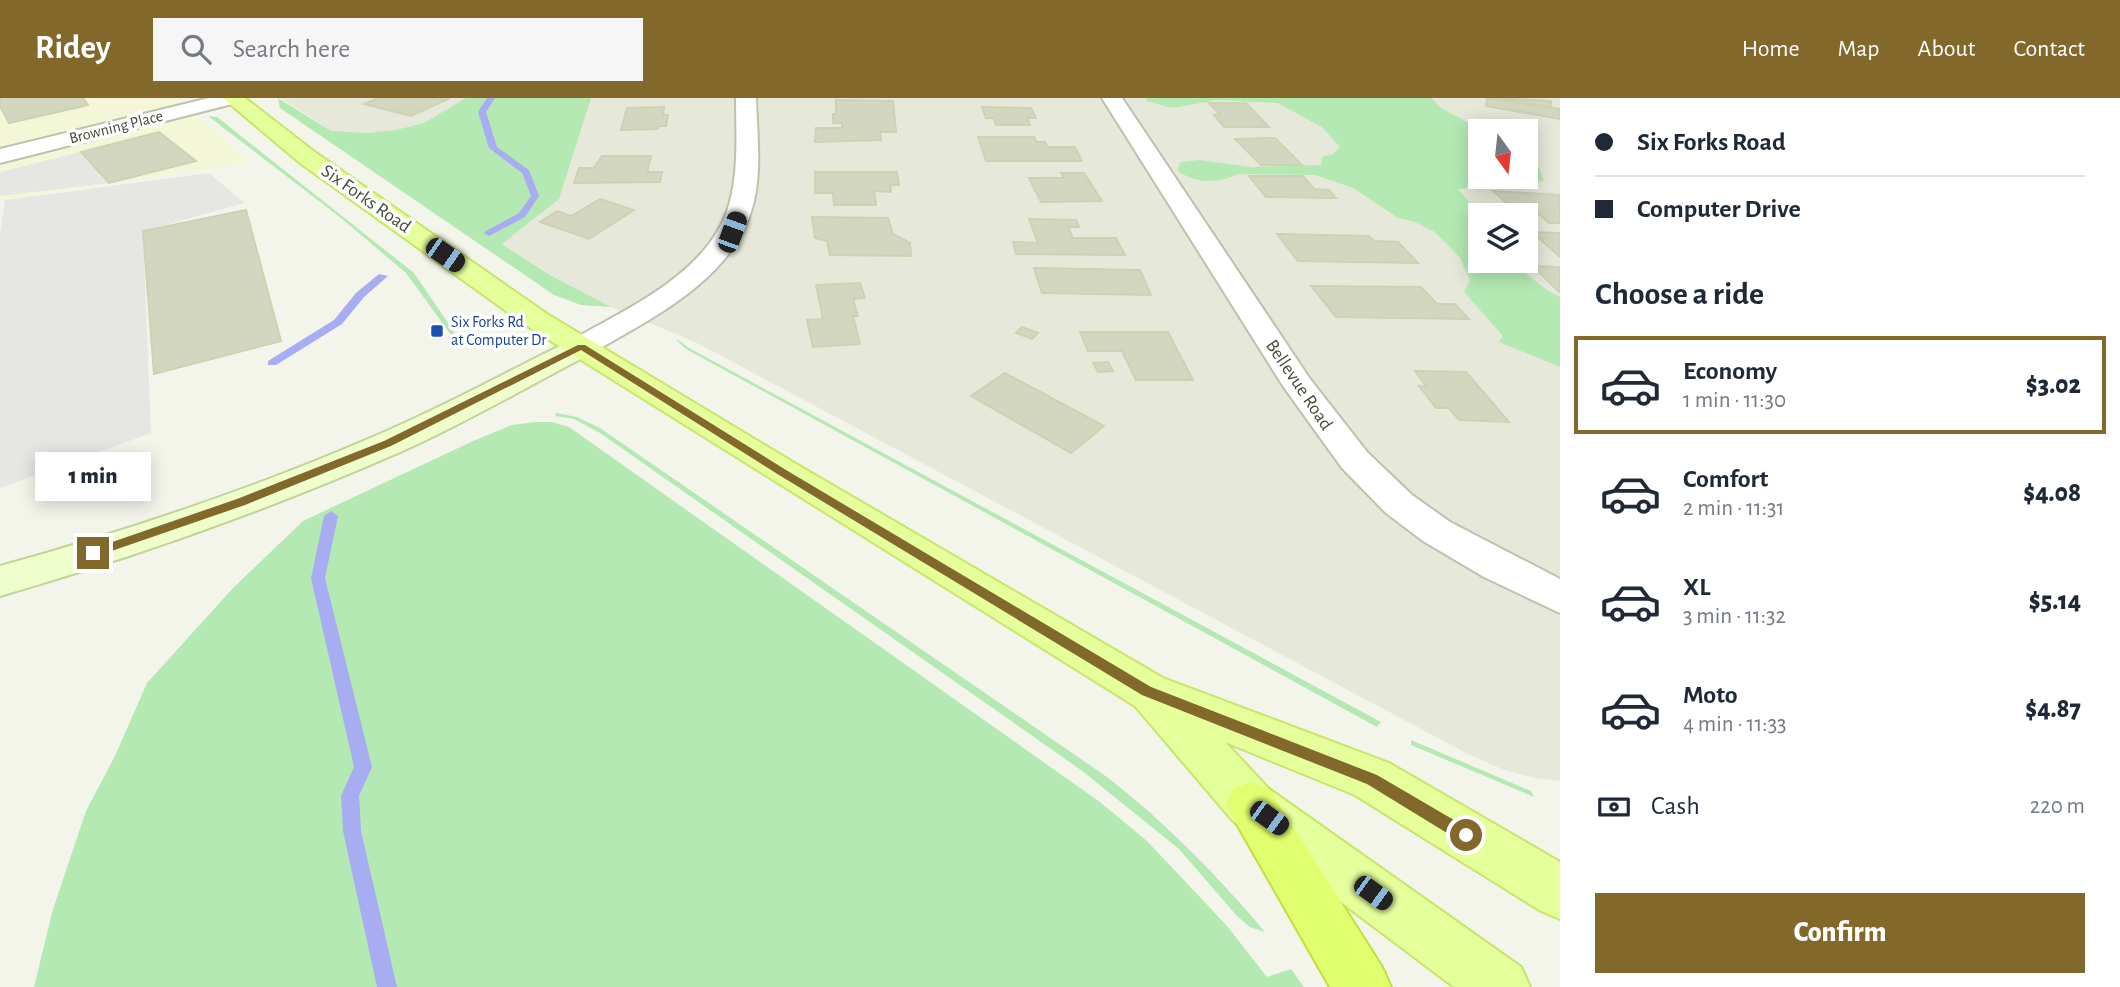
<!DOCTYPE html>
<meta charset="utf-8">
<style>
body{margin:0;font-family:"Alegreya Sans",sans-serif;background:#f6f6f7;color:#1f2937;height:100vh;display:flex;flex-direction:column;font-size:26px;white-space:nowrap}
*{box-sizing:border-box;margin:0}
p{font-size:23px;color:#747a83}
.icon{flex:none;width:38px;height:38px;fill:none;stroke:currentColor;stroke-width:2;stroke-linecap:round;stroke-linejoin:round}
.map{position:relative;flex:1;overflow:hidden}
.details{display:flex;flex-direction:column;background:#fff;width:560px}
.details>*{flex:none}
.hud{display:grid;align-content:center;height:154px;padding:0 35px;background:#fff}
.needle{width:46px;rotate:165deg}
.buttons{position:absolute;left:1468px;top:21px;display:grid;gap:14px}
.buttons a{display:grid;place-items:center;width:70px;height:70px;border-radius:0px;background:#fff;box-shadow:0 4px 18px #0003;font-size:35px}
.end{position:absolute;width:32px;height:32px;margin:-16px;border:9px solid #82682b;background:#fff;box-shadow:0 0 0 4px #fff}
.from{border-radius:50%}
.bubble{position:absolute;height:49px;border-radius:0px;background:#fff;box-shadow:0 4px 18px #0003;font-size:23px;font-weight:800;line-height:49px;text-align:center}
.car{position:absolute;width:21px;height:42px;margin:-21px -10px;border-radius:9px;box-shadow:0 0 5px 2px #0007;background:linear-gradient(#222 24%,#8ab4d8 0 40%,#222 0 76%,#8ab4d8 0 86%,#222 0)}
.hud b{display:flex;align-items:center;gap:24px;height:66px;font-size:26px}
.hud b+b{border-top:2px solid #e0e1e3}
.hud i{width:18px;height:18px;background:#1f2937}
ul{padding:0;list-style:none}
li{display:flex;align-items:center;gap:21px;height:98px;margin:0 14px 10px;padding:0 21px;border:4px solid transparent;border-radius:0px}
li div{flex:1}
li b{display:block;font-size:26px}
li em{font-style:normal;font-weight:800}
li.active{border-color:#82682b}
li>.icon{width:63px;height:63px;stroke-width:1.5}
h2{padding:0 35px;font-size:32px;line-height:84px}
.pay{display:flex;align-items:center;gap:18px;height:77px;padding:0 35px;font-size:26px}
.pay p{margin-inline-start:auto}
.button{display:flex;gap:14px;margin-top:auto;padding:14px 35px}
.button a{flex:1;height:80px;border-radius:0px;background:#82682b;color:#fff;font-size:28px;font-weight:800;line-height:80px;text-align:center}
header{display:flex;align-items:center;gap:42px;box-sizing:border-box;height:98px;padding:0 35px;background:#82682b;color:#fff}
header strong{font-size:33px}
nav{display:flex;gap:38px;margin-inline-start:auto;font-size:24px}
.search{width:490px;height:63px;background:#f6f6f7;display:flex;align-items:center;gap:18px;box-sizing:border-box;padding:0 24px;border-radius:0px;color:#747a83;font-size:26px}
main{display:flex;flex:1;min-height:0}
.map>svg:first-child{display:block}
.residential{fill:#e6e9d9;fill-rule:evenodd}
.commercial{fill:#f3f7d7}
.green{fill:#b4e9b4}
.parking{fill:#e6e7e2}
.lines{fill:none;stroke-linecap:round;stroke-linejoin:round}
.stream{fill:#a8acf1;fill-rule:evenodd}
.building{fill:#d4d7c0;stroke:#cdd2b3;stroke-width:2}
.street-casing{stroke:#bdc1ad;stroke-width:4}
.secondary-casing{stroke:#c2d298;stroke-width:4}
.primary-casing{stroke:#c8e569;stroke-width:4}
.highway-casing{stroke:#c3df3b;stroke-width:4}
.street{fill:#fff;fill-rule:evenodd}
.secondary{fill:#efffcb;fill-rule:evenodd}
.primary{fill:#e5ff9b;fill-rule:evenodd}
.highway{fill:#e0fe6d;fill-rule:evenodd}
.route{fill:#82682b}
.transit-dot{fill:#1a4fb4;stroke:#fff;stroke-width:2.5}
.labels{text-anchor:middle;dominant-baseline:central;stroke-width:7;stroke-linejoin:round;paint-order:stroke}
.far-street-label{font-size:16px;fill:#474a38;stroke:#fff}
.far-transit-label{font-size:16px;fill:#164399;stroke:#fff;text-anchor:start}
.street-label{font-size:19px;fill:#474a38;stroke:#fff}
</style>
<header>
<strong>Ridey</strong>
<div class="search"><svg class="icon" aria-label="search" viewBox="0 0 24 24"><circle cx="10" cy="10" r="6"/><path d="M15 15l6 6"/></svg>Search here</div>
<nav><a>Home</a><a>Map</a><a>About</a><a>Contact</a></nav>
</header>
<main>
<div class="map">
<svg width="1560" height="889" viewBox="0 0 1560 889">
<rect width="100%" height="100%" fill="#f3f5eb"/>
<path class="residential" d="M281,0H1560V683L1535,680L1504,672L1468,656L697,245L611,209L550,177ZM1480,33H1526V79H1480ZM1480,117H1526V163H1480Z"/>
<polygon class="commercial" points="0,0 176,0 251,64 0,102"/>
<g class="green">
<polygon points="278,0 331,33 367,35 396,32 424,25 466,0 591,0 559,101 502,146 550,177 611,209 581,207 554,197 280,10"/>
<path d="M1146,0H1431L1441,10L1484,33H1480V79H1526V61L1539,70L1544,82L1529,87L1458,91L1472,107L1479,124L1468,131L1473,149L1480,154V163C1528,163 1524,181 1560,199V269L1499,244L1503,238L1464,194L1470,182L1460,160L1435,134L1415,124L1398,120L1353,90L1316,77L1238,76C1217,86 1195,86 1177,72L1181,64L1199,62L1252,69L1321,67L1322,59L1333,56L1340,49L1323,30L1278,5L1218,2L1171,10L1147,3Z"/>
<polygon points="208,18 217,19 414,175 463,247 459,248 406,175 341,120"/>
<polygon points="676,242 678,242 689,250 1381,624 1377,629 686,251"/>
<path d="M556,315L577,319L600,330L1107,679C1166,725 1217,777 1265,834L1250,829L1237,818L1179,751L1081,672L600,335L574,321L555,318Z"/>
<polygon points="535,324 552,324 569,329 1100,704 1147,743 1182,780 1227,828 1267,879 1291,871 1304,889 34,889 53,811 86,713 115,658 147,585 233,490 303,423 473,343 512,327"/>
<polygon points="1411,642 1531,693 1534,699 1411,647"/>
</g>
<g class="parking">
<polygon points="80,54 110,85 0,98 0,74"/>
<polygon points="209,75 245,105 143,133 151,335 0,390 0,136 5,102"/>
</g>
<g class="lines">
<g class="stream">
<polygon points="487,0 495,0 486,14 497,49 529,72 539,98 525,119 489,138 484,135 486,133 519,115 531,98 522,75 489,50 478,14"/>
<polygon points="379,176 388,178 364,199 342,226 276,267 268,267 268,263 334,222 356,195"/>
<polygon points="331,413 338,418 325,480 372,669 359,698 361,733 397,889 377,889 343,733 341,698 354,669 311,480 324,418"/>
</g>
</g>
<g class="building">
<polygon points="0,0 83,0 88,7 9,25 0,8"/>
<polygon points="378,0 450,0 411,18 364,6"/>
<polygon points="1487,0 1560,11 1560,21 1486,8"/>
<polygon points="1495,0 1551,3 1551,9"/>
<polygon points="836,2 893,3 896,34 880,34 881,42 815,44 816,30 842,30 842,25 833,25 833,16 836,16"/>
<polygon points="1209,5 1246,5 1269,29 1224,29 1214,17 1220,17"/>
<polygon points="664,9 663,17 668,17 666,28 659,28 658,31 621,32 627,10"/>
<polygon points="982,9 1031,10 1036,20 1027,20 1030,27 996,27 994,20 986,20"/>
<polygon points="159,34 196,63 109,85 81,54"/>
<polygon points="978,39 1034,39 1037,44 1045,44 1047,49 1075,49 1082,63 986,63"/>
<polygon points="1275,40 1302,67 1261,67 1235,41"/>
<polygon points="602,58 651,58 647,74 662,74 660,84 574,85 579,70 594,70"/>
<polygon points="815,74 897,74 899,87 890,87 891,94 874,93 876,107 834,107 833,95 815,95"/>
<polygon points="1061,75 1084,75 1102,103 1041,104 1029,80 1064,80"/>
<polygon points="1249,78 1303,78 1314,91 1329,92 1336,100 1266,99"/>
<polygon points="1493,93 1560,97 1560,125 1549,125 1530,108 1510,108"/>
<polygon points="600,101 634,112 589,141 540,124 557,113 571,118"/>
<polygon points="246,112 281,243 154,276 143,133"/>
<polygon points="812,119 888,120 893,136 910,145 911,158 830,157 827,143 815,140"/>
<polygon points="1029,121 1076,122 1079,129 1068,129 1073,140 1116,140 1125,157 1016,156 1013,144 1038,145"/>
<polygon points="1532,134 1560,135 1560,159"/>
<polygon points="1277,136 1369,138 1374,143 1398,144 1418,165 1298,163"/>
<polygon points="1533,168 1560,169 1560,194 1559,194"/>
<polygon points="1034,170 1140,172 1151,197 1042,195"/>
<polygon points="860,185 865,200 853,201 858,218 853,218 860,246 813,249 807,222 823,221 816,187"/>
<polygon points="1311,188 1421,189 1437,206 1455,206 1469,221 1336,219"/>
<polygon points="1022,229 1038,235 1032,241 1016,235"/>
<polygon points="1080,234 1168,234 1193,282 1136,282 1122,253 1088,253"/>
<polygon points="1108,264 1113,273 1098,274 1093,265"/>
<polygon points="1415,273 1466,274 1509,324 1459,322 1449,310 1436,310 1419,288 1427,289"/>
<polygon points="1005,275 1104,328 1071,355 971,298"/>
</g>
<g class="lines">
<defs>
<g id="street">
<polygon points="209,0 243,0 240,4 0,65 0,51"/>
<path d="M736,0H756C757,35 762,73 753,107C734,181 652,220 592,255L581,258L570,255L566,249L570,243C628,210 709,175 729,107C739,73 736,35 736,0Z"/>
<polygon points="1102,0 1122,0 1310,281 1367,354 1412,397 1450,424 1560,481 1560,515 1484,479 1423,443 1386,415 1342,370 1283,288"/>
</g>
<path id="secondary" d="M581,240L592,243L596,249L592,255C528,288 464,326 398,355C270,411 135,459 0,498V468C127,433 255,390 375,338C442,310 506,274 570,243Z"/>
<polygon id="primary" points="223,0 245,0 316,55 547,216 796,366 1163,580 1389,665 1560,764 1560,821 1541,813 1355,697 1225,644 1269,691 1521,869 1530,889 1454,889 1233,723 1135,608 527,228 300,65"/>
<polygon id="highway" points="1251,684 1269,691 1382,869 1391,889 1330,889 1226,707 1233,691"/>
</defs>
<use href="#street" class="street-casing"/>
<use href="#secondary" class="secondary-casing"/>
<use href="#primary" class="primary-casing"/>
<use href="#highway" class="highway-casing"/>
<use href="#street" class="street"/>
<use href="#secondary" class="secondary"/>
<use href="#primary" class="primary"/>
<use href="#highway" class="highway"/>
</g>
<polygon class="route" points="578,247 585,247 786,372 1151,589 1377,677 1471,732 1473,737 1471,743 1466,745 1460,743 1367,686 1142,597 779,377 581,252 391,348 245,407 97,458 93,459 87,455 89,452 237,401 384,343"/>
<rect class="transit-dot" x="430" y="226" width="14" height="14" rx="3.5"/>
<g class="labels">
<g class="far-street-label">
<text transform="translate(116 29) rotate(-14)">Browning Place</text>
</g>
<g class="far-transit-label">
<text x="451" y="224">Six Forks Rd<tspan x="451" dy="18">at Computer Dr</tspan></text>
</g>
<g class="street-label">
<text transform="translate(366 101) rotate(35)">Six Forks Road</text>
<text transform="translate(1299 287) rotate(56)">Bellevue Road</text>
</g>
</g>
</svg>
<div class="buttons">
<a><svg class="needle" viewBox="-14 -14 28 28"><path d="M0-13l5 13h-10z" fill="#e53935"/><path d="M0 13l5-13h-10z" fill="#747a83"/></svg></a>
<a><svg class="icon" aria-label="layers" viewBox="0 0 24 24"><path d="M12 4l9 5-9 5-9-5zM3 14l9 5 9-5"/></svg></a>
</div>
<i class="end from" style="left:1466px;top:737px"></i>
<i class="end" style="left:93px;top:455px"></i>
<div class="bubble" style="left:35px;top:354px;width:116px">1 min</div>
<i class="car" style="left:732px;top:134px;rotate:20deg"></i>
<i class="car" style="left:445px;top:157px;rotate:125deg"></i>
<i class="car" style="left:1269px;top:720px;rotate:126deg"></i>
<i class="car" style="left:1373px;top:795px;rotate:126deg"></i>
</div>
<section class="details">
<div class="hud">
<b><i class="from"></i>Six Forks Road</b>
<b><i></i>Computer Drive</b>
</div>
<h2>Choose a ride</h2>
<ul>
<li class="active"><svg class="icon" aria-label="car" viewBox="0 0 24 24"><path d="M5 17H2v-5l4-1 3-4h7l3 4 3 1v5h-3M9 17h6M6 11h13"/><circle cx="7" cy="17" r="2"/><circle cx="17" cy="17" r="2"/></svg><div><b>Economy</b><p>1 min · 11:30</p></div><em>$3.02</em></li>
<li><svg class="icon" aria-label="car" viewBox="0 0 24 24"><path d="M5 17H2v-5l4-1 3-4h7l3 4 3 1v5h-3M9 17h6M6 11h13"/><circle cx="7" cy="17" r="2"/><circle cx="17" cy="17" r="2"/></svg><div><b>Comfort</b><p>2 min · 11:31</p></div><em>$4.08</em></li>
<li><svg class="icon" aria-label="car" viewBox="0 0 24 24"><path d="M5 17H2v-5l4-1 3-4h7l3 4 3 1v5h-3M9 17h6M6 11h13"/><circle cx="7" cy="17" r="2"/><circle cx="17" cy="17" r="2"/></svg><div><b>XL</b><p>3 min · 11:32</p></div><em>$5.14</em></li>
<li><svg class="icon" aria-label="car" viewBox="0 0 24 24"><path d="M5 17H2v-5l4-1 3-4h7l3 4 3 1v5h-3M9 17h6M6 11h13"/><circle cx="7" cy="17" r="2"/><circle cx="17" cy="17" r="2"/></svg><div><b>Moto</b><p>4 min · 11:33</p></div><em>$4.87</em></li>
</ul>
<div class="pay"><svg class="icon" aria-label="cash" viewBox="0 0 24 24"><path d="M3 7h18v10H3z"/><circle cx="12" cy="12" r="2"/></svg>Cash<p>220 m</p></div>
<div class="button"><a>Confirm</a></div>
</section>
</main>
